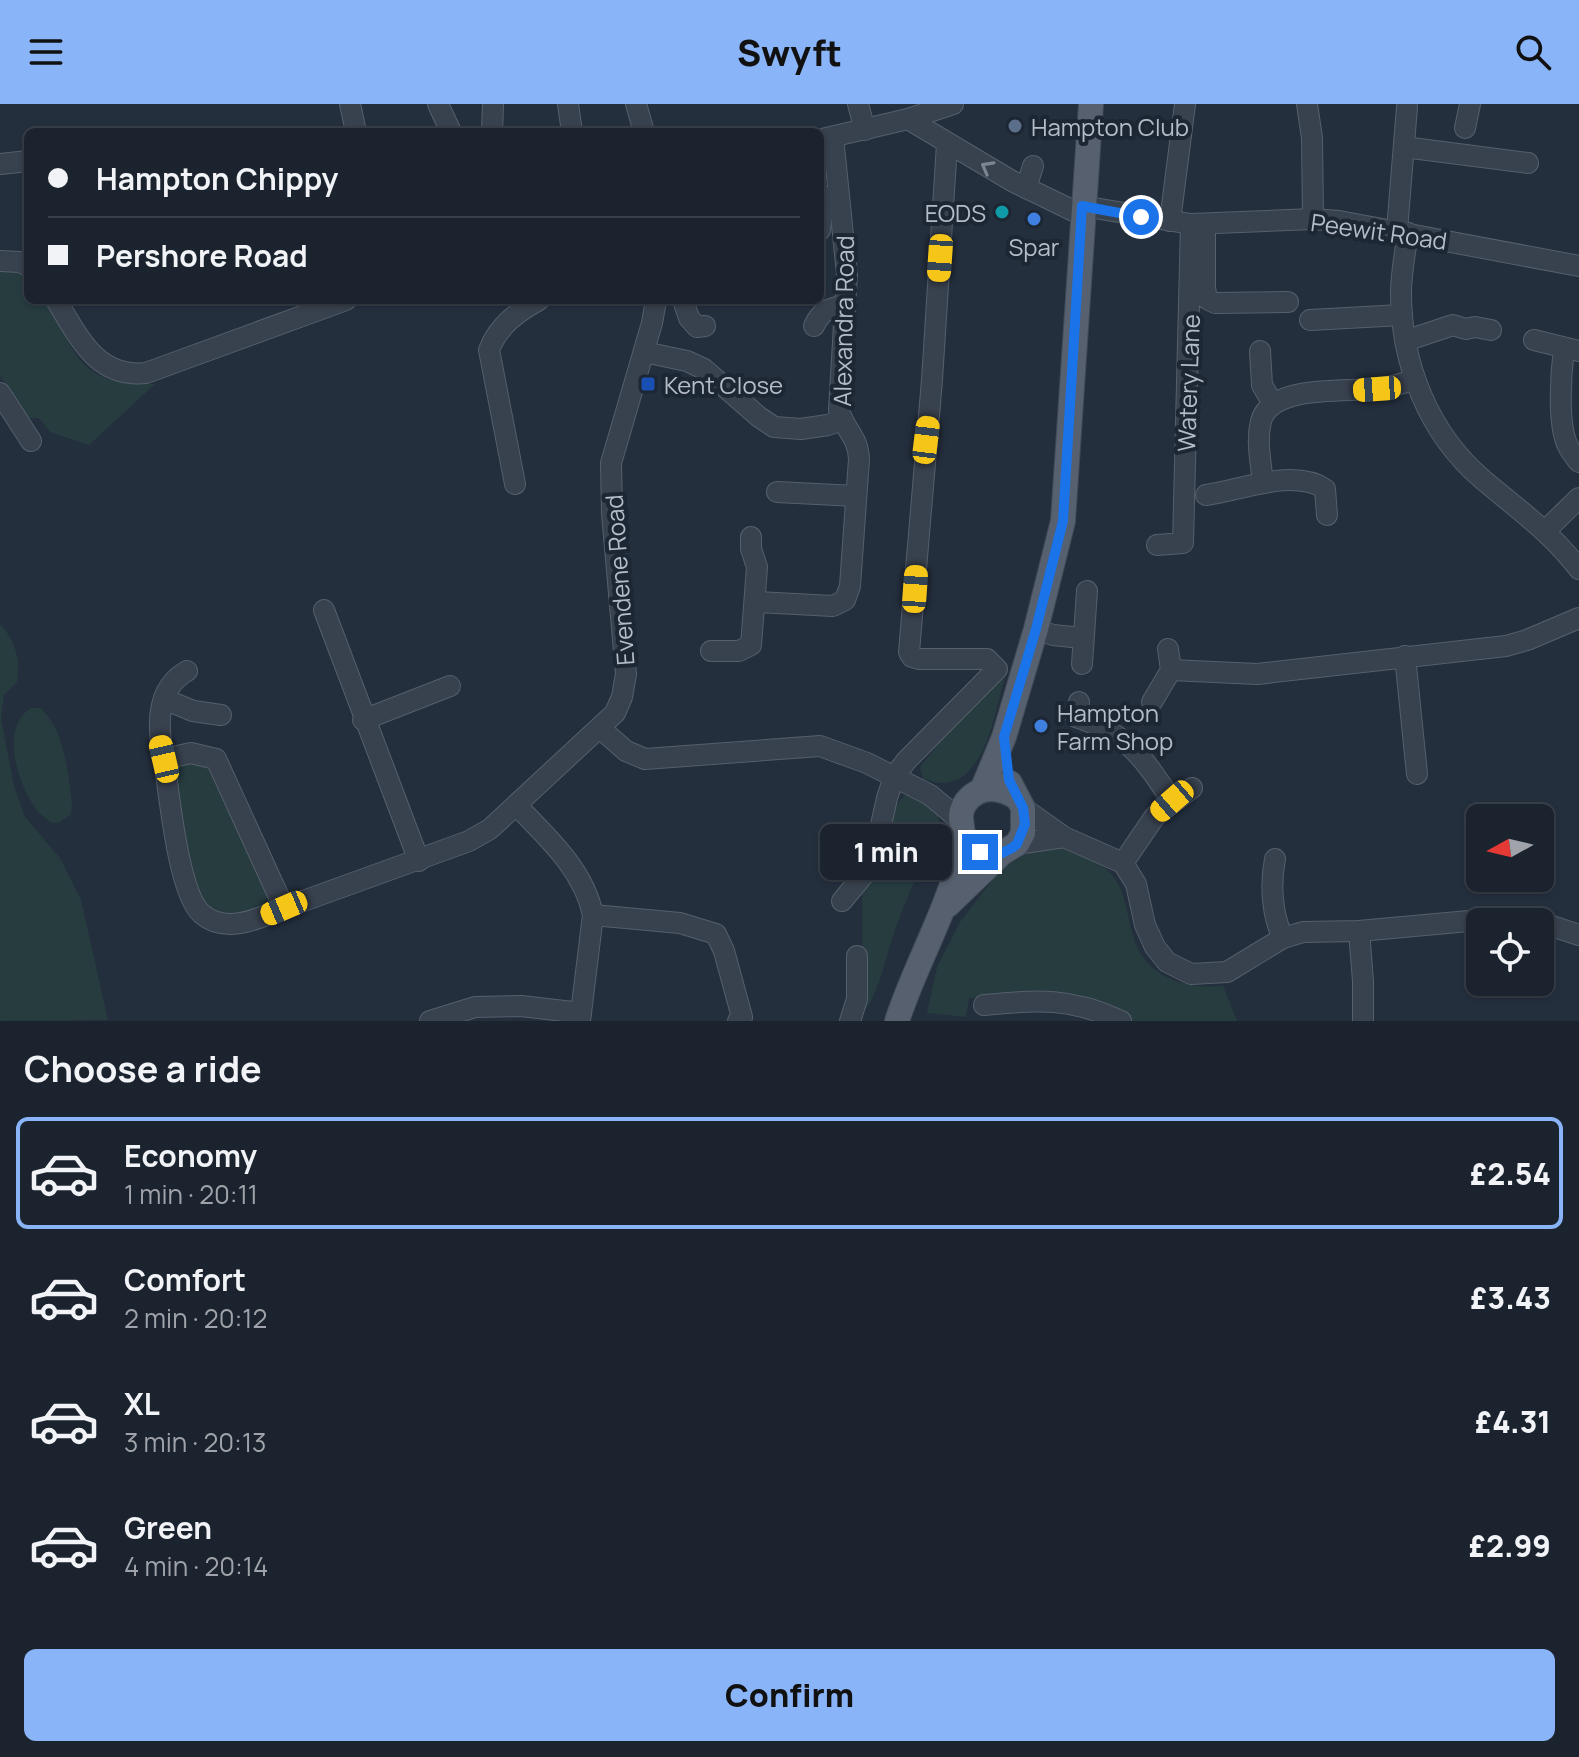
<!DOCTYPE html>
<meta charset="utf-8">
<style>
body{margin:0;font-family:Manrope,sans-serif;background:#282f3a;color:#f1f3f6;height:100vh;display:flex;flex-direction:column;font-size:30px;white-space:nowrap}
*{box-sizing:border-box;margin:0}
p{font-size:26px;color:#a0a4aa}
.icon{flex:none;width:44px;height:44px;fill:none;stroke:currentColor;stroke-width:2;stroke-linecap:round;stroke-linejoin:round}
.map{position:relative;height:917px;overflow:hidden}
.drawer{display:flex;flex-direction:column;background:#1b232e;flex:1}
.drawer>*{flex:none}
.banner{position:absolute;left:24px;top:24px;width:800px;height:176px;border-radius:12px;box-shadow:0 2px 6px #0004,0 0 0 2px #39404a;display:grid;align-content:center;height:176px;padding:0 24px;background:#1b232e}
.needle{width:52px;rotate:262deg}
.tools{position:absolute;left:1466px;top:700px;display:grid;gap:16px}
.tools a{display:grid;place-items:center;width:88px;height:88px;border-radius:12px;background:#1b232e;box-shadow:0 2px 6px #0004,0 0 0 2px #39404a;font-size:40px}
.end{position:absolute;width:36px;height:36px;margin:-18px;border:10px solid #1a73e8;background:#fff;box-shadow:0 0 0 4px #fff}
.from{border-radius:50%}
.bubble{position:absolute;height:56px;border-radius:12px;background:#1b232e;box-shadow:0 2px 6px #0004,0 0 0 2px #39404a;font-size:26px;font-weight:800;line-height:56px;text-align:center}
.car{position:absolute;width:24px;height:48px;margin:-24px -12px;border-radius:10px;box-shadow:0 0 6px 2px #0007;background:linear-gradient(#f5c518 24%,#345 0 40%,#f5c518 0 76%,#345 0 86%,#f5c518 0)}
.banner b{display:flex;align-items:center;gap:28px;height:76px;font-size:30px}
.banner b+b{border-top:2px solid #39404a}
.banner i{width:20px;height:20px;background:#f1f3f6}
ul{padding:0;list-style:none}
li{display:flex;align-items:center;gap:24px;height:112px;margin:0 16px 12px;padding:0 8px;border:4px solid transparent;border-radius:12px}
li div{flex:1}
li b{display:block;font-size:30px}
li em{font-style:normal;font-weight:800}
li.selected{border-color:#8ab4f8}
li>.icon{width:72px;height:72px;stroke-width:1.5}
h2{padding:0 24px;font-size:36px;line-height:96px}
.cta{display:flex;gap:16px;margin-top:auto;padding:16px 24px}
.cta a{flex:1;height:92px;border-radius:12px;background:#8ab4f8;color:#111;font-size:32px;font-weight:800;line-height:92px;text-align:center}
header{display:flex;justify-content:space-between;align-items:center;height:104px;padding:0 24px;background:#8ab4f8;color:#111;font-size:36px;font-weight:800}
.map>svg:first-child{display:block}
.green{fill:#263c3f}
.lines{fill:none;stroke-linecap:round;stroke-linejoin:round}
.minor-casing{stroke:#565f6c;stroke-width:22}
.major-casing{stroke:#414a57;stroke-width:26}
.minor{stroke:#38414e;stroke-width:20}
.major{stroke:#56606e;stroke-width:24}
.oneway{stroke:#7c8592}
.route{stroke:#1a73e8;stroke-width:10}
.service-dot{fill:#5c6f8a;stroke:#1d2633;stroke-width:3}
.culture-dot{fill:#0f9aa8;stroke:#1d2633;stroke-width:3}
.shop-dot{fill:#3f7fe0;stroke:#1d2633;stroke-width:3}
.transit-dot{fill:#1a4fb4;stroke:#1d2633;stroke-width:3}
.labels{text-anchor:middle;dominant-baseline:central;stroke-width:8;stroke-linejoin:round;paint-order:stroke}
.poi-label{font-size:24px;fill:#b4bcc9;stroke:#1d2633;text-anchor:start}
.street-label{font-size:24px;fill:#b4bcc9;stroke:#1d2633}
</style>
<header><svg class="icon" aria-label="menu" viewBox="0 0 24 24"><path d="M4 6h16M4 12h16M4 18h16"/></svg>Swyft<svg class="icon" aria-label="search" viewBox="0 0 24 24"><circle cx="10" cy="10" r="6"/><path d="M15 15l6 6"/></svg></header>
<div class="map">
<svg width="1579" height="917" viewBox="0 0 1579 917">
<rect width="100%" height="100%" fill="#242f3e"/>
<g class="green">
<path d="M14,166L28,174V196H45C79,254 79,281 155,280L89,341L50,328L39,314H28L0,272V167Z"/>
<path d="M0,520C15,536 21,556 17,578L4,591L1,615L14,682L25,713L60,754L81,796L108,916L0,917Z"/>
<path d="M1005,573C995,606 986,680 941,679C936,679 929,676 923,675L920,663L955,619Z"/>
<path d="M31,604H41C65,628 68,667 72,700L71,710L59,719H52C45,714 38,709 34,702C17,677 0,623 31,604Z"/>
<path d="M188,657L213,662L268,793L260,806C204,824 195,787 186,741C182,718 178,695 173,672L178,662Z"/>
<path d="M910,686L938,710L939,719C925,754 909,788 896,823C885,852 882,884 863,909L862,781L883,755L897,700Z"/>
<path d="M1055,741C1080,744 1103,756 1117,778C1127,795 1128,819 1135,838C1149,875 1187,885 1223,882L1237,917H1131L1128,914L1042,889L969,894L966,913L927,909L937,863L960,818L1000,766L1030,748Z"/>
</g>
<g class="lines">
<defs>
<g id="minor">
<polyline points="350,0 356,28"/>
<polyline points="438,0 451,28"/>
<polyline points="568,0 572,28"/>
<polyline points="636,0 644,28"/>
<polyline points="858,0 865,26"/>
<polyline points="1307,0 1312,34 1313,115"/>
<polyline points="908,15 1012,77 1082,111"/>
<polyline points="1465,24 1470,0"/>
<polyline points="492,28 493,0"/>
<polyline points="822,35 908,15 953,0"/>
<polyline points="1404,43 1528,59"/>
<polyline points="0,60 28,57"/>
<polyline points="1026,84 1033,62"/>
<polyline points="1082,102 1191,120 1313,115 1339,117 1579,162"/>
<polyline points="1170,117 1185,0"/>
<polyline points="1205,120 1205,184 1207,195 1215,199 1288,198"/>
<polyline points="820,126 822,110 828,93"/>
<polyline points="1397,126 1407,3"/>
<path d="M1408,129C1405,149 1401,169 1401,189C1401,259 1428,328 1481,374C1517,405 1550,427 1579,465"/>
<polyline points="0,157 20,158 28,162"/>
<path d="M56,196C79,233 96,274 146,269L346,196"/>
<polyline points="683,196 689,214 697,223 705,222"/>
<polyline points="1310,216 1402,211"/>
<path d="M814,222C821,206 830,204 846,201"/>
<polyline points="1534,236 1579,247"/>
<polyline points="1405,237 1453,221 1466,225 1475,223 1491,226"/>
<path d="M1564,244C1561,267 1557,321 1568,342C1570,347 1575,353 1579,358"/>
<polyline points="1260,247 1262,281 1273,300"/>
<polyline points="644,248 687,257 704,265 759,313 774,323 801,325 828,321 842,316"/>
<polyline points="0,289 31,337"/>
<path d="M1263,379C1261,359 1256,337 1261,317C1271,281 1343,288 1373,285C1388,284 1402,280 1415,275"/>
<path d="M515,380L489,246C498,222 517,208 539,196"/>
<polyline points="777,388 856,392"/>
<path d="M1206,391C1241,386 1294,364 1325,385L1327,411"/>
<polyline points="1546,426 1579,394"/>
<polyline points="1157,441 1183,439 1191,120"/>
<path d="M756,498L833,502L845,496L850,482L859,355C858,332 845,327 839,306L847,170L833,33"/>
<polyline points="324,506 419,757"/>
<polyline points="1036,525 1053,531 1082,534"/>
<polyline points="711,547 739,547 751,541 757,463 751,445 751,433"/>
<polyline points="1405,552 1417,670"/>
<polyline points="1082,560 1087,487"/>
<polyline points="1171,566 1257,570 1506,542 1527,536 1579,514"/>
<polyline points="164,595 193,607 221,611"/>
<path d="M1079,598L1076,613C1128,630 1143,653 1172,697"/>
<polyline points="1152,598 1171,566 1168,545"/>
<polyline points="363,616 450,582"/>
<polyline points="601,625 626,647 645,655 820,642 867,659 930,691 960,716"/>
<path d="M164,655C157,623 155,585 187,567"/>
<path d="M516,701C547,733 584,766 593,811L580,917"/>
<polyline points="1023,704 1064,733 1123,759 1136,780 1145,821 1155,843 1167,858 1191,870 1227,868 1283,834 1303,828 1359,827 1513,813 1539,818"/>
<polyline points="1017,740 1064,733"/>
<path d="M1275,755C1270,781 1272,811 1283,834"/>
<polyline points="1123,759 1155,712 1192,684"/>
<polyline points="842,797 875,757 881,742 879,730 887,694 894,673 906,657 997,565 987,555 919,555 912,553 909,548 932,276 947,40"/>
<path d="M284,804C260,814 226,831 202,810C178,790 169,688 164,655L191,649L216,655L284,804L469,737L490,725L615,609L622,593L626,570L612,409L611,359L652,219L656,196"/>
<polyline points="593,811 680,819 716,830 724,847 742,913 738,917"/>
<polyline points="1540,818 1579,831"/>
<polyline points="1359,827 1363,877 1363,917"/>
<path d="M984,901C1038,896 1071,893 1121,917"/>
<polyline points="430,917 475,903 521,902 581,909"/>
<polyline points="850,917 857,895 857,852"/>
</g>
<g id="major">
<polyline points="982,686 1004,633 1036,525 1063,417 1091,0"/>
<polyline points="948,801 1002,749 1017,740 1023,729 1023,704 1010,679"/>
<path d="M897,917C915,862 944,813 959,757C962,750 964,741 963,733C963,720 957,711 966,698C979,681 999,683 1016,693"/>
</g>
</defs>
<use href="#minor" class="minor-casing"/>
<use href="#major" class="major-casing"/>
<use href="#minor" class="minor"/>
<use href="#major" class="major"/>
</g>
<defs><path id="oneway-chevron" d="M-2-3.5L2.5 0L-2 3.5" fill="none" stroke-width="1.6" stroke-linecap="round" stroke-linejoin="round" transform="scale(2)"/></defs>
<use class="oneway" href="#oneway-chevron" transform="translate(987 63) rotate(-151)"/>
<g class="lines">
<polyline class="route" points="980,748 991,751 1002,749 1012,744 1017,740 1025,720 1023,704 1009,676 1004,633 1036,525 1063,417 1082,102 1141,113"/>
</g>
<circle class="service-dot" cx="1015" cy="22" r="8"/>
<circle class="culture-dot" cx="1002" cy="108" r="8"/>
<g class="shop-dot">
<circle cx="1034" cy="115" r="8"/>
<circle cx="1041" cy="622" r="8"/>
</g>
<rect class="transit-dot" x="640" y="272" width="16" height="16" rx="4"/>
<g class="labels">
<g class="poi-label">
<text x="1031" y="22">Hampton Club</text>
<text x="986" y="108" text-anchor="end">EODS</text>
<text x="1034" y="142" text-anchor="middle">Spar</text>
<text x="664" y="280">Kent Close</text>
<text x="1057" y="608">Hampton<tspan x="1057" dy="28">Farm Shop</tspan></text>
</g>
<g class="street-label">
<text transform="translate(1379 127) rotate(8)">Peewit Road</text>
<text transform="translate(843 217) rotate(-89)">Alexandra Road</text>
<text transform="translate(1188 279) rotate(-88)">Watery Lane</text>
<text transform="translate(619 476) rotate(-94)">Evendene Road</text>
</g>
</g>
</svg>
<div class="tools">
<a><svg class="needle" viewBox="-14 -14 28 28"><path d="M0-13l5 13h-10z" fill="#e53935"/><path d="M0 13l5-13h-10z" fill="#a0a4aa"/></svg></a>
<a><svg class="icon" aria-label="locate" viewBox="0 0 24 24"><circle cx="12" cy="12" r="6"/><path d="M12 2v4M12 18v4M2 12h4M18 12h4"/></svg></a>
</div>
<i class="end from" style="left:1141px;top:113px"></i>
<i class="end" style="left:980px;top:748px"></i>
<div class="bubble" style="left:820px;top:720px;width:132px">1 min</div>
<i class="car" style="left:940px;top:154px;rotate:184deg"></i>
<i class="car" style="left:1377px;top:285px;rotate:266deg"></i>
<i class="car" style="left:926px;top:336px;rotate:7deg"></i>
<i class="car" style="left:915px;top:485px;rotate:4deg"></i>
<i class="car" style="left:164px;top:655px;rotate:347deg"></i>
<i class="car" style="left:1172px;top:697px;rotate:229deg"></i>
<i class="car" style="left:284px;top:804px;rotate:247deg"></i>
<div class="banner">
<b><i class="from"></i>Hampton Chippy</b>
<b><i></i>Pershore Road</b>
</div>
</div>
<section class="drawer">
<h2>Choose a ride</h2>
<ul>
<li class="selected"><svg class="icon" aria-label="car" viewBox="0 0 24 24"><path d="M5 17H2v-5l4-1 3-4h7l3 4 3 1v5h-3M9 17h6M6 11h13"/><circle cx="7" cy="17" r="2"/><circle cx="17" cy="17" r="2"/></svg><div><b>Economy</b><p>1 min · 20:11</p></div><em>£2.54</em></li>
<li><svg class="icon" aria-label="car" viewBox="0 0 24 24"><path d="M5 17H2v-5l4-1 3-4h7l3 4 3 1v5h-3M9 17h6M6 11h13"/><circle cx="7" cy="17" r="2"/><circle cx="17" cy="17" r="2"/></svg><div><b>Comfort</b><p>2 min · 20:12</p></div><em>£3.43</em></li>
<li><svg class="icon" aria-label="car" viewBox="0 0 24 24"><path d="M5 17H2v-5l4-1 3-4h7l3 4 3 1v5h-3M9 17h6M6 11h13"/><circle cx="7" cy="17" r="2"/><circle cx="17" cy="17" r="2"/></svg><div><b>XL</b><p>3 min · 20:13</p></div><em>£4.31</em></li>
<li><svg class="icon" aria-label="car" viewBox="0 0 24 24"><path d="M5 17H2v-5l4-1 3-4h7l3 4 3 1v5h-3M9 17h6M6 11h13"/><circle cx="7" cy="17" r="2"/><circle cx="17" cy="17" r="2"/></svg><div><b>Green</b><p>4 min · 20:14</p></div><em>£2.99</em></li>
</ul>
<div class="cta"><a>Confirm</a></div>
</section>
